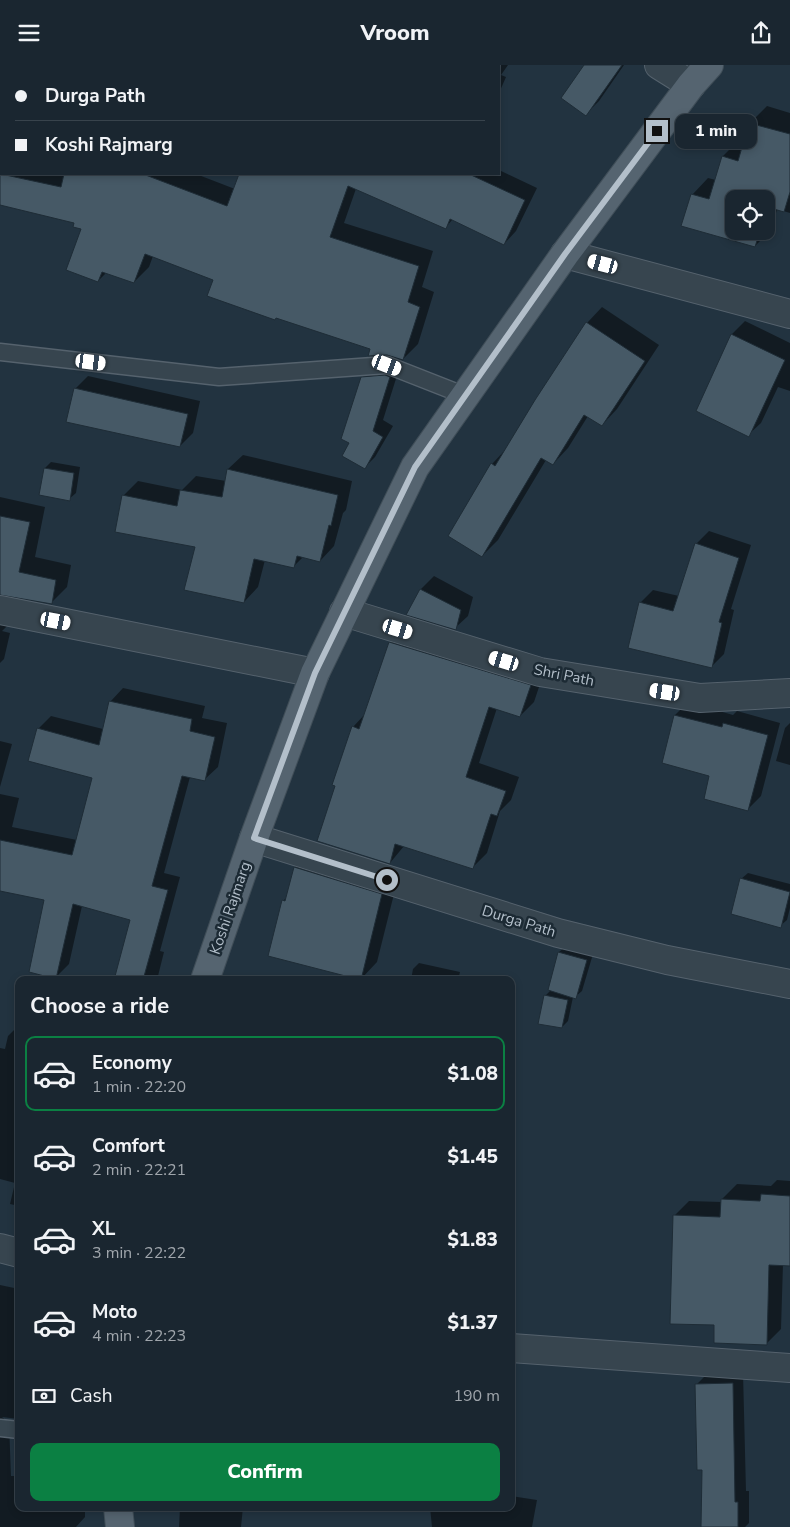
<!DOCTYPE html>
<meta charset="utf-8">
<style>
body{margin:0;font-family:"Nunito Sans",sans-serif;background:#27323c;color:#f1f3f6;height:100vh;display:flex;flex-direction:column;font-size:19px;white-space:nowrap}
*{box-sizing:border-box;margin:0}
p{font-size:16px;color:#9fa5ab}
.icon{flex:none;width:28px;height:28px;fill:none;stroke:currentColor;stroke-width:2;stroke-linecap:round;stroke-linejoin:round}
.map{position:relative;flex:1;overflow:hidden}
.panel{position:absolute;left:15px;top:911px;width:500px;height:535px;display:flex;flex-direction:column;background:#1a2630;border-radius:10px;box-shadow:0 2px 8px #0003,0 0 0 1px #38434c}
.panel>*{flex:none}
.guide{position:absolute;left:0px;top:0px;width:500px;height:110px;box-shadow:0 2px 8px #0003,0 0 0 1px #38434c;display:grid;align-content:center;height:110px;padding:0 15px;background:#1a2630}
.tools{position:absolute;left:725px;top:125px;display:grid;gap:10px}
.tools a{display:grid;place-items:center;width:50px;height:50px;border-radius:10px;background:#1a2630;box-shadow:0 2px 8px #0003,0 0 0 1px #38434c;font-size:25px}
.end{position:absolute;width:22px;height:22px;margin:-11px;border:6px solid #b3bfca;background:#111;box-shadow:0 0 0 2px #111}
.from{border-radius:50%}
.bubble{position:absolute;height:35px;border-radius:10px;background:#1a2630;box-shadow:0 2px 8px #0003,0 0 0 1px #38434c;font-size:16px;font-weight:800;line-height:35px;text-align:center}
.car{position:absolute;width:15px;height:30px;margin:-15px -8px;border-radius:6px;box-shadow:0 0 4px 1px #0007;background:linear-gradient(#fff 24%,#345 0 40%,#fff 0 76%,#345 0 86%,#fff 0)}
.guide b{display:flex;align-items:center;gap:18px;height:48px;font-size:19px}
.guide b+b{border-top:1px solid #38434c}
.guide i{width:12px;height:12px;background:#f1f3f6}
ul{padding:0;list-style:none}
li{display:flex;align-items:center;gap:15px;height:75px;margin:0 10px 8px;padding:0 5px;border:2px solid transparent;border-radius:10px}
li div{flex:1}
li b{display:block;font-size:19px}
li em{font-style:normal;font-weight:800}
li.current{border-color:#0b8043}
li>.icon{width:45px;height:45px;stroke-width:1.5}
h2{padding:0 15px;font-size:22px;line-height:60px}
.pay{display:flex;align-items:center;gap:12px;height:55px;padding:0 15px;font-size:19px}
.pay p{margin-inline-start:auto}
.cta{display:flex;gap:10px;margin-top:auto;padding:10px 15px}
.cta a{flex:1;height:58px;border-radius:10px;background:#0b8043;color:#fff;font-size:20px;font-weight:800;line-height:58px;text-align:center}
header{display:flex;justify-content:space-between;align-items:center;height:65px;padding:0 15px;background:#1a2630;font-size:22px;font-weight:800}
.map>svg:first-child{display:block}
.shadow{fill:#0007;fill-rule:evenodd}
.building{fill:#465966;stroke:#1e2c36}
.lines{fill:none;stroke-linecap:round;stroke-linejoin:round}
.service-casing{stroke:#55626d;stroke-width:19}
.minor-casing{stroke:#55626d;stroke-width:30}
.primary-casing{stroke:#404e58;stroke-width:30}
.service{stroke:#37454f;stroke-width:16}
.minor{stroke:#37454f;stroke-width:28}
.primary{stroke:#556470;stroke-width:28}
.route{stroke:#b3bfca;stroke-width:6}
.labels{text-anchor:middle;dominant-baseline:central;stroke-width:5;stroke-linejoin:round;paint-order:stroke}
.street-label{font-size:15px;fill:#b3bfca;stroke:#1c2a34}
</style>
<header><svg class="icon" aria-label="menu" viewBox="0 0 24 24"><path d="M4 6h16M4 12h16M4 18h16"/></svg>Vroom<svg class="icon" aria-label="share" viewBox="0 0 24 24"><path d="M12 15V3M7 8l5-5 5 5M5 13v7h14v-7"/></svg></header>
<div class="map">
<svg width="790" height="1462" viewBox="0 0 790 1462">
<rect width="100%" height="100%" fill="#223340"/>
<g class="shadow">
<polygon points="214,0 262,0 214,1"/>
<polygon points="431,0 508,0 501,10 506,12 499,28 499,1 430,1"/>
<polygon points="586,0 624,0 599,36 586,49"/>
<path d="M767,41L790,48V148L777,144L772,164L755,181L683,160L692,130L708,113L716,115L723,91L739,75L745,76L750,58ZM734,134H766V166H734Z"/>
<polygon points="0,89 1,109 196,109 235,124 241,109 334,109 358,118 344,158 433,186 422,222 434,227 418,279 403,294 372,283 214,215 153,191 149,202 134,217 107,207 98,216 83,164 76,157 0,139"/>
<polygon points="499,105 537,123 516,166 504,179 453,154 446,162 384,135 396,109 499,109"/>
<polygon points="602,242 659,280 617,344 602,360 588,351 568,383 553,399 546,395 498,475 482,491 492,399 507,383 587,258"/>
<polygon points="745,256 790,278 790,326 778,322 761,358 748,370 698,346 732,269"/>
<polygon points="373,301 400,301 383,355 393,361 375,392 364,403 351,378 362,313"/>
<polygon points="88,311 200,336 193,368 180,381 75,324"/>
<polygon points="243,390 352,416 346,445 343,448 334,481 320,496 303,492 294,501 265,495 258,522 244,537 196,481 123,431 138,416 182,425 196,411 226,416 228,404"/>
<polygon points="51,397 80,402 76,428 69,434 45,403"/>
<polygon points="0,432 45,442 35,492 71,500 67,522 51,538 0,529 1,534 16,552 2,566 10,568 4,594 0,598"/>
<polygon points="709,466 751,480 731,544 734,545 724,589 711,602 640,538 653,525 679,531 696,479"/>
<polygon points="434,511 473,532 468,551 455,563 408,549 421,524"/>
<polygon points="404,564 544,607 534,637 520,651 497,643 479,698 519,712 511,735 500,746 487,788 473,802 404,781 390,798 336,720 353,662 365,649 390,578"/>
<polygon points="123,623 205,641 202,653 227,658 218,702 204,715 190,712 164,808 180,812 160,886 164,887 157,915 115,915 132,854 82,841 69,899 56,912 46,834 0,813 0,729 19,733 12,762 77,775 94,712 38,664 51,651 103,664 110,637"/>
<polygon points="688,637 733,650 737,646 780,658 761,731 748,744 711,710 663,697 675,650"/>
<polygon points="790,658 790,700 776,696 785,663"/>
<polygon points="0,676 12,679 0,722"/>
<polygon points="311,786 398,813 377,897 361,914 283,836 287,832 295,802"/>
<polygon points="748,808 790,819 790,843 787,855 780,861 741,814"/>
<polygon points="566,881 593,889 582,926 575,932 573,932 568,956 562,962 545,931 551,925 549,925 559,887"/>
<polygon points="419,898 460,907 458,915 411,915 413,904"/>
<polygon points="19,960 19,1141 10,1139 15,1118 0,1114 0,983 5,984 8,971"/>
<polygon points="777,1115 790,1116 790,1200 783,1199 781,1264 766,1279 716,1259 674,1151 689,1136 722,1137 722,1134 737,1119 771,1121"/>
<polygon points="0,1220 19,1224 19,1354 2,1352 9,1358 11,1411 19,1411 19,1442 85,1442 85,1452 76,1462 0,1462"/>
<polygon points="743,1307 746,1426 749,1426 749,1458 745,1462 703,1462 703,1403 697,1319 708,1308"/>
<polygon points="511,1431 537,1435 532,1462 432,1462 430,1442 511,1442"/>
<polygon points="180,1442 243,1442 241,1462 179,1462"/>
</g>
<g class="building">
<polygon points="584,0 622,0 586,51 561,33"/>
<polygon points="749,58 790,69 790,127 784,147 767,142 766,143 766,134 734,134 734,166 760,166 755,182 681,161 691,129 709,134 722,91 738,96"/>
<polygon points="0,107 1,109 61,122 64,109 143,109 227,141 239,109 469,109 525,135 504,180 450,154 446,164 348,121 330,172 419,201 408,237 420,242 403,295 387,290 368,291 370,284 276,253 275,255 207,231 213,215 145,189 134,218 102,207 98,217 66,205 81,164 73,162 74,158 0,140"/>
<polygon points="586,257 645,296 602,361 584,350 553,400 541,393 482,492 448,471 491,398 495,401 535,335"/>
<polygon points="731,269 785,295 749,372 696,346"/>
<polygon points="385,310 390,312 373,366 383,372 365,404 342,391 349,378 341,374 361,312"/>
<polygon points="74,323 188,349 180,382 66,357"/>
<polygon points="44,403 74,408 70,436 39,430"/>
<polygon points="227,404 338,430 331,461 329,460 320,497 297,491 294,503 254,494 244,538 184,525 195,482 115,467 122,430 177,441 180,425 222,432"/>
<polygon points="0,451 30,457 19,507 56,515 52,539 0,530"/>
<polygon points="695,478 739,493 719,557 722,558 712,603 628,583 639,537 673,546"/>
<polygon points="420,524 461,545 456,565 406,550"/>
<polygon points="389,577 531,620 520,652 489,642 466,712 506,726 497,751 491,749 473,804 395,779 390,799 317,776 335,721 332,720 352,661 359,664"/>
<polygon points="109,636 192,654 190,666 215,672 205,716 182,711 152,821 168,825 143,915 114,915 130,855 73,839 56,914 29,907 44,835 0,826 0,775 72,790 92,713 28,696 37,663 99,680"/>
<polygon points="674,650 722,662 723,658 768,670 748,746 704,734 709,711 662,698"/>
<polygon points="294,802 382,829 361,915 268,891 282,835 285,836"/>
<polygon points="740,813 790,827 781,863 731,849"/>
<polygon points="558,887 587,895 576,934 548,925"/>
<polygon points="544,930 568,935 562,963 538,959"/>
<polygon points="761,1129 790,1131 790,1201 769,1200 767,1280 714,1278 714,1260 670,1259 673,1150 720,1152 721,1134 760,1136"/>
<polygon points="733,1318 735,1437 738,1437 738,1462 701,1462 702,1405 697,1405 695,1319"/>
</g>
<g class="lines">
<defs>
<g id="service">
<polyline points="0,287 219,312 387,300 466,331"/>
<polyline points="0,1363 19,1365"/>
</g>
<g id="minor">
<polyline points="659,0 691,20"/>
<polyline points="565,189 790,249"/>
<polyline points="0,545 315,608"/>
<polyline points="344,547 540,607 700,633 790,628"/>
<polyline points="254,773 558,868 667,895 790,919"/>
<polyline points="0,1183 19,1188"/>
<polyline points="511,1283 790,1303"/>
</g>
<g id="primary">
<polyline points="205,915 254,773 315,608 415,402 565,189 691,20 709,0"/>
<polyline points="118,1442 120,1462"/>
</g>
</defs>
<use href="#service" class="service-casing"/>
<use href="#minor" class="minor-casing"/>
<use href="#primary" class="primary-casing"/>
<use href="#service" class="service"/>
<use href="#minor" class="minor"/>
<use href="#primary" class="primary"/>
</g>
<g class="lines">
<polyline class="route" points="387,815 254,773 315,608 415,402 565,189 657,66"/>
</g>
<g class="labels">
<g class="street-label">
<text transform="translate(564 610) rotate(11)">Shri Path</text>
<text transform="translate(230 843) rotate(-71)">Koshi Rajmarg</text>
<text transform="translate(519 856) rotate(17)">Durga Path</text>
</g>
</g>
</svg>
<div class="tools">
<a><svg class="icon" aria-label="locate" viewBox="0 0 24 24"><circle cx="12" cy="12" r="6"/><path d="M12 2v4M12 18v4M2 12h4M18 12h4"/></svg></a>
</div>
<i class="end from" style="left:387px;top:815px"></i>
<i class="end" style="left:657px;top:66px"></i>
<div class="bubble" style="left:675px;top:49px;width:82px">1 min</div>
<i class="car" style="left:603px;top:199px;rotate:285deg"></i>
<i class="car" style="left:91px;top:297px;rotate:97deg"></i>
<i class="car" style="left:387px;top:300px;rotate:111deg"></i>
<i class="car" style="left:56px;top:556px;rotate:101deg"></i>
<i class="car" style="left:398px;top:564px;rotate:107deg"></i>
<i class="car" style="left:504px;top:596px;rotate:287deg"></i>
<i class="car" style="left:665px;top:627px;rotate:279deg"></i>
<div class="guide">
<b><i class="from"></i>Durga Path</b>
<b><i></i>Koshi Rajmarg</b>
</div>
<section class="panel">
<h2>Choose a ride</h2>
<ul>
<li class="current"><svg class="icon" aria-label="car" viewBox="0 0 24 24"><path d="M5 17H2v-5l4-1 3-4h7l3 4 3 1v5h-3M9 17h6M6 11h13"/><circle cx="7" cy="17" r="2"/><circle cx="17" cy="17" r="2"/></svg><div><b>Economy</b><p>1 min · 22:20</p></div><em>$1.08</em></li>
<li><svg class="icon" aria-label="car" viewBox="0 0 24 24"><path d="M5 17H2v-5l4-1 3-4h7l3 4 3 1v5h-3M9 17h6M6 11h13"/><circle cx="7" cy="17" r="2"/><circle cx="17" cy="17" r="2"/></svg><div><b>Comfort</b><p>2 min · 22:21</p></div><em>$1.45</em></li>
<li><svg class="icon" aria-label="car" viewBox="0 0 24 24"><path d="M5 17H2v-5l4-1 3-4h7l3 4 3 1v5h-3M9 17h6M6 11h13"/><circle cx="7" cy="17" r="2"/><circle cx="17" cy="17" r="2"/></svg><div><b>XL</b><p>3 min · 22:22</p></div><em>$1.83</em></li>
<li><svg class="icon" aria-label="car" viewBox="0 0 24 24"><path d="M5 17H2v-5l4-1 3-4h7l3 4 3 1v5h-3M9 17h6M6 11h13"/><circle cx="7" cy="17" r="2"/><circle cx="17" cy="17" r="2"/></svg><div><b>Moto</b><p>4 min · 22:23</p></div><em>$1.37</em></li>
</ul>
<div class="pay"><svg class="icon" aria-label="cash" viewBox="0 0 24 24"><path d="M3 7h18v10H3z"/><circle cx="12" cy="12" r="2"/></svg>Cash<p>190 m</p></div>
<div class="cta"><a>Confirm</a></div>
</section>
</div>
